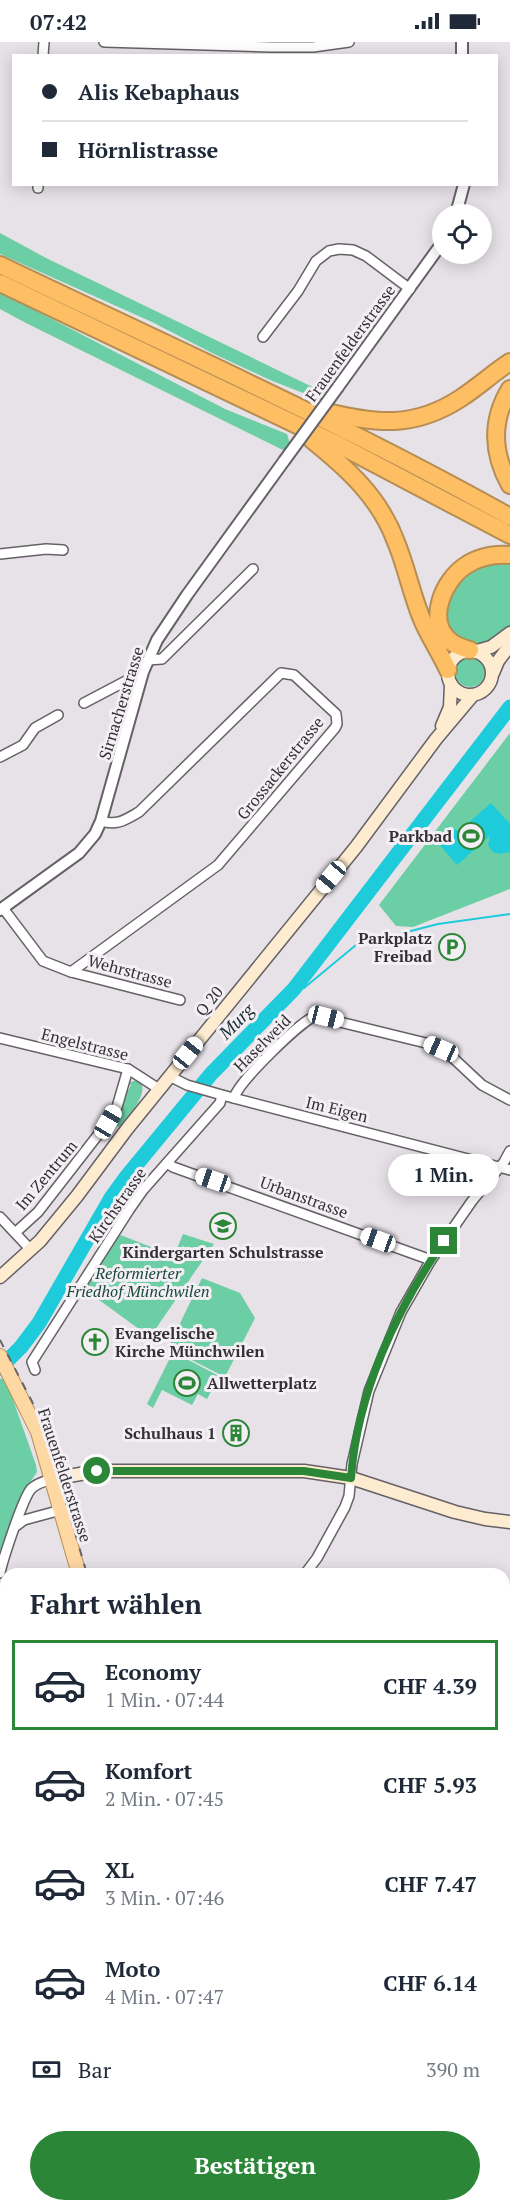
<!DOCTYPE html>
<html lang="de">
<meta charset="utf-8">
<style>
body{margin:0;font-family:"PT Serif",serif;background:#f6f6f7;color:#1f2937;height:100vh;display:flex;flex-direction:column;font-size:22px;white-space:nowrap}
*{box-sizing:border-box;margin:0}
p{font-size:20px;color:#747a83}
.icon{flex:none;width:33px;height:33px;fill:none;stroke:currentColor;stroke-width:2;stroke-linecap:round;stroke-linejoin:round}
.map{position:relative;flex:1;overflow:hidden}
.drawer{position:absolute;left:0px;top:1526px;width:510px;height:644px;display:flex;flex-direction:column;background:#fff;border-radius:18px 18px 0 0;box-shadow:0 3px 15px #0003}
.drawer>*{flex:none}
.hud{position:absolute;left:12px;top:12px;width:486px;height:132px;border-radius:0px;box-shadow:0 3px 15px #0003;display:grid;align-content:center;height:132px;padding:0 30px;background:#fff}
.controls{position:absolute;left:432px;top:162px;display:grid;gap:12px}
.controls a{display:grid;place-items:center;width:60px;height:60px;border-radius:50%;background:#fff;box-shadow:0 3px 15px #0003;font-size:30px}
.end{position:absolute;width:27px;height:27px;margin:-14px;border:8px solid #2c8637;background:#fff;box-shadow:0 0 0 3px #fff}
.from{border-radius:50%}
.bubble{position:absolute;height:42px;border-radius:21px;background:#fff;box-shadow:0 3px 15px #0003;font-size:20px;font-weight:700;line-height:42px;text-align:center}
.car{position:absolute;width:18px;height:36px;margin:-18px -9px;border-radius:8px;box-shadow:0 0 4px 2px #0007;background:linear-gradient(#fff 24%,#345 0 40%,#fff 0 76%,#345 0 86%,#fff 0)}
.hud b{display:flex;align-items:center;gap:21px;height:57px;font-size:22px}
.hud b+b{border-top:2px solid #e0e1e3}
.hud i{width:15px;height:15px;background:#1f2937}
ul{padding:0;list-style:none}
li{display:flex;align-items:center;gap:18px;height:90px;margin:0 12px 9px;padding:0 18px;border:3px solid transparent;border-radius:0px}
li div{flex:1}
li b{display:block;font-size:22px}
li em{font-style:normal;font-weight:700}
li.selected{border-color:#2c8637}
li>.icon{width:54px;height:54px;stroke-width:1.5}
h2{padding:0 30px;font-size:27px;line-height:72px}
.pay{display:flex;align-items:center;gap:15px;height:66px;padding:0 30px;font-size:22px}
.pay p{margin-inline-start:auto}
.action{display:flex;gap:12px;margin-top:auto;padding:12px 30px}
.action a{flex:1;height:69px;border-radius:36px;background:#2c8637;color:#fff;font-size:24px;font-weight:700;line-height:69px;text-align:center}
.status{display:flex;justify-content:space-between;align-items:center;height:42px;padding:0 30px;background:#fff;direction:ltr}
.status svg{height:16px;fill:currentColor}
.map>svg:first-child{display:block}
.green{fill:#6bcea5}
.water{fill:#1ecbdb}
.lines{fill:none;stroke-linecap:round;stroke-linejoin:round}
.stream{stroke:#1ecbdb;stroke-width:2}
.river{stroke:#1ecbdb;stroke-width:15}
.minor-casing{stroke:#666166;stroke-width:12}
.tertiary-casing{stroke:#666166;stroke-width:14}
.secondary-casing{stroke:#666166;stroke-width:15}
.primary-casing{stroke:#b68d53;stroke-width:16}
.motorway-casing{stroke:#b68d53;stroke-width:20}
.minor{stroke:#fff;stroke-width:9}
.tertiary{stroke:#fff;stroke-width:10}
.secondary{stroke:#feecd0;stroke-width:12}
.primary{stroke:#fed8a2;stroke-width:14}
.motorway{stroke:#fdbe64;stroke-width:16}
.rail{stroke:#676568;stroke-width:2;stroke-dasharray:8 8;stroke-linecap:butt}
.tertiary-bridge-casing{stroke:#666166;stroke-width:14;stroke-linecap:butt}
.tertiary-bridge{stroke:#fff;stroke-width:10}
.route{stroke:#2c8637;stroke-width:8}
.labels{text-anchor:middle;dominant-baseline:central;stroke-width:6;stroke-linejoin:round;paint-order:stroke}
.street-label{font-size:16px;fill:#333133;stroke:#f4eff5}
.poi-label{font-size:16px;font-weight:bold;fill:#333133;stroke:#f4eff5;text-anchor:end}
.park-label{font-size:16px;font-style:italic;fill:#174936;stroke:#f4eff5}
.water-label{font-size:18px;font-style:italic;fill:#162f32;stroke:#f4eff5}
</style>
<div class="status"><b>07:42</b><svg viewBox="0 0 49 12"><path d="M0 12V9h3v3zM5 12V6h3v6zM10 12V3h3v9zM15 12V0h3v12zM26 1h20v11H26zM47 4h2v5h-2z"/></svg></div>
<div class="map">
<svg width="510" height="2168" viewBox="0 0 510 2168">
<rect width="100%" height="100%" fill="#e7e2e8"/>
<g class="green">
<polygon points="0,191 46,216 325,351 321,358 270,338 212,311 152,280 0,212"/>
<polygon points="0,250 225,367 287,392 290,402 285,409 26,281 0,267"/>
<polygon points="510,518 510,586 491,600 472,603 462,599 446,583 444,569 455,539 481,521"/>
<circle cx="470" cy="630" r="15"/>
<polygon points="510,691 510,847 413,885 396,884 379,863"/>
<path d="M136,1038C155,1045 127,1076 120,1086L112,1080L131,1043L129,1041Z"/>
<polygon points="118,1192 174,1214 183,1192 214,1202 150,1295 84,1247"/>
<polygon points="202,1236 240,1251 255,1276 225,1335 168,1306"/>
<polygon points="173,1310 219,1334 207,1357 198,1352 192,1363 162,1348 153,1366 147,1362"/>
<polygon points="2,1336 11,1352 36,1423 37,1430 25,1448 0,1509 0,1337"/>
</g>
<polygon class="water" points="491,761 510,782 510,810 499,812 493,810 488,803 490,794 457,823 439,802 447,784 459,789"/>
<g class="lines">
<polyline class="stream" points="296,944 304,946 356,903 438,882 510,872"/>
<polyline class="river" points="0,1326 21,1305 39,1281 111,1156 127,1134 211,1032 294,947 510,665"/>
<defs>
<g id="minor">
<polyline points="104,0 271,5 313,5 349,0"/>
<polyline points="43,14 44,0"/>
<polyline points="38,146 38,142"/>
<polyline points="263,295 298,249 316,219 329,209 339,207 353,208 366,214 410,247"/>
<polyline points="0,512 46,507 63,508"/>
<polyline points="148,618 162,617 253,527"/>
<polyline points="84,661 143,630"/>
<polyline points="0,715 23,703 35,686 58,673"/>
<path d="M3,866L43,919L71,930L218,823L335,686L337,682L336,672L294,633L281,631L139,770C125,778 117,784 101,779"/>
<polyline points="71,930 180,958"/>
<polyline points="0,996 128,1027 159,1047"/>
<polyline points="169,1034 187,1043 222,1053 510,1128"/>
<path d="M234,1056C239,1039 299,981 315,974L430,1002L451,1014L482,1043L510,1058"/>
<polyline points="167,1121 173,1125 431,1218"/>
<polyline points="0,1175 31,1208"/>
<polyline points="15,1191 38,1170 108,1080 117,1065 128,1027"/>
<polyline points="35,1328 32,1320 129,1168 143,1148 220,1061 222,1053"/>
<polyline points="16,1484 24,1478 61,1468"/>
<path d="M0,1531C3,1517 23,1456 31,1447C37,1441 45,1439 52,1437"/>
<polyline points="305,1532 317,1516 345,1465 349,1454 352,1422 369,1349 401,1270 431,1218 472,1159 504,1120 510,1109"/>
<polyline points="0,1724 6,1724"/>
<polyline points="0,2011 6,2015"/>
<polyline points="504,2152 510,2151"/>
<polyline points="373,2163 375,2168"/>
</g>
<g id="tertiary">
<polyline points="462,0 462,14"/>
<polyline points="456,172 464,142"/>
<polyline points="338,345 442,201"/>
<polyline points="0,868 79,811 95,792 101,779 143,630 157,598 187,553 284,419"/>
</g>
<g id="secondary">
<circle cx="470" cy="631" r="22"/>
<polyline points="477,609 491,605 510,591"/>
<polyline points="493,631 498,619 510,603"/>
<polyline points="442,684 450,665 451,642"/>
<polyline points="0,1235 40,1199 77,1154 127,1087 356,805 436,697 473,653"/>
<polyline points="52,1437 97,1429 304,1429 351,1436 455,1470 485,1477 510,1480"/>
</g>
<g id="primary">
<polyline points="0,1314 38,1390 79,1532"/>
<polyline points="258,2163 259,2168"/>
</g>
<g id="motorway">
<path d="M0,223C171,305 344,382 510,475"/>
<polyline points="0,241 341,404 510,493"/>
<path d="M510,347C491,378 492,411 510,443"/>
<path d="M323,369C375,382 414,387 461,356C478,345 493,331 510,320"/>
<path d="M312,398C348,427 380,456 396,500C406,524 411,550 421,575C428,593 440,610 448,628"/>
<path d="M470,608C463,606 455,604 449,598C426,578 444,538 465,524C478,515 494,512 510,513"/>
</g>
</defs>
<use href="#minor" class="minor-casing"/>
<use href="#tertiary" class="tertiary-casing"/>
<use href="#secondary" class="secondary-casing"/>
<use href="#primary" class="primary-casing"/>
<use href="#motorway" class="motorway-casing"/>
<use href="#minor" class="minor"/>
<use href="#tertiary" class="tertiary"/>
<use href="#secondary" class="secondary"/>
<use href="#primary" class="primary"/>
<use href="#motorway" class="motorway"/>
<g class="rail">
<polyline points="0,1298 38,1371 46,1392 87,1532"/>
<polyline points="265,2163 267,2168"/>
</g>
<defs>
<polyline id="tertiary-bridge" points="284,419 338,345"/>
</defs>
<use href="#tertiary-bridge" class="tertiary-bridge-casing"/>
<use href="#tertiary-bridge" class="tertiary-bridge"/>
</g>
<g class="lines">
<path class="route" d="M97,1429H304L351,1436C357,1351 396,1268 444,1199"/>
</g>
<defs>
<symbol id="stadium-ring" viewBox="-11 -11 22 22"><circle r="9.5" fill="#f4eff5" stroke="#2c8637" stroke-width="1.5"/><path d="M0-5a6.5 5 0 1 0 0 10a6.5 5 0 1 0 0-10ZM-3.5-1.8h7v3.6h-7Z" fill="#2c8637"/></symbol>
<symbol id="parking-ring" viewBox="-11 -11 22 22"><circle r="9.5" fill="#f4eff5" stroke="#2c8637" stroke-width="1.5"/><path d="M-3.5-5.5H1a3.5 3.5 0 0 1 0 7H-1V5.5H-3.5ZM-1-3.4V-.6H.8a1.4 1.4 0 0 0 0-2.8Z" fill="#2c8637"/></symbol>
<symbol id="school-ring" viewBox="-11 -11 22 22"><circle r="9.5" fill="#f4eff5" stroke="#2c8637" stroke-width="1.5"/><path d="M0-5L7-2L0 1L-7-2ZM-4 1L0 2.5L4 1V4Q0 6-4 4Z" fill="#2c8637"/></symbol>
<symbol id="church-ring" viewBox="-11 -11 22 22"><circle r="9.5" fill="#f4eff5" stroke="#2c8637" stroke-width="1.5"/><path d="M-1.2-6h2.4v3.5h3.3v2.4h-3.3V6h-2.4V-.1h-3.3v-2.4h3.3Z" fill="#2c8637"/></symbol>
<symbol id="building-ring" viewBox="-11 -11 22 22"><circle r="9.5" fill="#f4eff5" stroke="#2c8637" stroke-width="1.5"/><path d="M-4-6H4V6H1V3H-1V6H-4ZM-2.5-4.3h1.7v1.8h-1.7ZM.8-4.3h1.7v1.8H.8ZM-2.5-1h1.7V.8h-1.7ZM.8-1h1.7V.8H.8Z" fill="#2c8637"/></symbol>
</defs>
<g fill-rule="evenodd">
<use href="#stadium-ring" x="456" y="779" width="30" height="30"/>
<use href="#parking-ring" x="437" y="890" width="30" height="30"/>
<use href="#school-ring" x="208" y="1169" width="30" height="30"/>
<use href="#church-ring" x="80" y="1285" width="30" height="30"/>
<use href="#stadium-ring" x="172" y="1326" width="30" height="30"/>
<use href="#building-ring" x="221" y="1376" width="30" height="30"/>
</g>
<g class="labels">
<g class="street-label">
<text transform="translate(350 301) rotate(-54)">Frauenfelderstrasse</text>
<text transform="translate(121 661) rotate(-73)">Sirnacherstrasse</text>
<text transform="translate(280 726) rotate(-51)">Grossackerstrasse</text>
<text transform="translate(130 929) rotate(15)">Wehrstrasse</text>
<text transform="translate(209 959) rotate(-51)">Q 20</text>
<text transform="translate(262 1001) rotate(-45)">Haselweid</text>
<text transform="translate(85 1002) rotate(14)">Engelstrasse</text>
<text transform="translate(337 1067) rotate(14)">Im Eigen</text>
<text transform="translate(46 1133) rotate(-50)">Im Zentrum</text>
<text transform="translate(304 1155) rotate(20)">Urbanstrasse</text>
<text transform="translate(117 1163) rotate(-55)">Kirchstrasse</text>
<text transform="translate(65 1433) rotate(72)">Frauenfelderstrasse</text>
</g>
<g class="poi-label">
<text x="452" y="794">Parkbad</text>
<text x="432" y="896">Parkplatz<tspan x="432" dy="18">Freibad</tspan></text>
<text x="223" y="1210" text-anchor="middle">Kindergarten Schulstrasse</text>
<text x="115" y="1291" text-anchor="start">Evangelische<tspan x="115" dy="18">Kirche Münchwilen</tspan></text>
<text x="207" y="1341" text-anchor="start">Allwetterplatz</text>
<text x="216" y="1391">Schulhaus 1</text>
</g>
<g class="park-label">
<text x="138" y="1231">Reformierter<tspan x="138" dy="18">Friedhof Münchwilen</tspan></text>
</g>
<g class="water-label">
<text transform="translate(236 979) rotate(-45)">Murg</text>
</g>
</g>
</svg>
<div class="controls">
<a><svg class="icon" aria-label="locate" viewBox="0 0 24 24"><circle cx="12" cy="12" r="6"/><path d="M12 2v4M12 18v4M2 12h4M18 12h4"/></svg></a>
</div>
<i class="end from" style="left:97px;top:1429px"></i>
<i class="end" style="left:444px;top:1199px"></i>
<div class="bubble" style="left:388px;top:1112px;width:111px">1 Min.</div>
<i class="car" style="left:331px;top:835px;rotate:220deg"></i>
<i class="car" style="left:326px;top:975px;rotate:104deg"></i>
<i class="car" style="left:441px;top:1007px;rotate:294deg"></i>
<i class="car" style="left:188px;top:1011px;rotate:39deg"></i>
<i class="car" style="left:108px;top:1080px;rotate:30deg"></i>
<i class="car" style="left:213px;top:1138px;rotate:289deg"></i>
<i class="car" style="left:378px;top:1198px;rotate:290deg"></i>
<div class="hud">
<b><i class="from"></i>Alis Kebaphaus</b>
<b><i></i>Hörnlistrasse</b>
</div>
<section class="drawer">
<h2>Fahrt wählen</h2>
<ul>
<li class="selected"><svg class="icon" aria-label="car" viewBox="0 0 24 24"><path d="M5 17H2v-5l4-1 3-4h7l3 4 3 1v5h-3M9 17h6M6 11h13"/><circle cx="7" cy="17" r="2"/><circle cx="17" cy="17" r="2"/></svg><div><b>Economy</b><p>1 Min. · 07:44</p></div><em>CHF 4.39</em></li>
<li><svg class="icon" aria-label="car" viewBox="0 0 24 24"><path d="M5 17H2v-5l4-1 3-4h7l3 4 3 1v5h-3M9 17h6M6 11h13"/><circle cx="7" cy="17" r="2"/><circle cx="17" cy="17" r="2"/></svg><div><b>Komfort</b><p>2 Min. · 07:45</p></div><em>CHF 5.93</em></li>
<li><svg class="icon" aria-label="car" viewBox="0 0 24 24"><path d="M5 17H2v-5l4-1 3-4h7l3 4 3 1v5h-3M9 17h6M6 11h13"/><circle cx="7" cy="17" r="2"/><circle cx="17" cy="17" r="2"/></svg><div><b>XL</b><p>3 Min. · 07:46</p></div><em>CHF 7.47</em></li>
<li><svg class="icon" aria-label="car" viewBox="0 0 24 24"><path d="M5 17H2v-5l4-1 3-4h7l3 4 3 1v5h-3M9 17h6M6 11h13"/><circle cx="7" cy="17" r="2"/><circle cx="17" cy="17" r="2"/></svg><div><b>Moto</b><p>4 Min. · 07:47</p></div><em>CHF 6.14</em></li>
</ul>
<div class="pay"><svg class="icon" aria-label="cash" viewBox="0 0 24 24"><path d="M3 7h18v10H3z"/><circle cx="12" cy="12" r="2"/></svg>Bar<p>390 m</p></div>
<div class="action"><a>Bestätigen</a></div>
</section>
</div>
